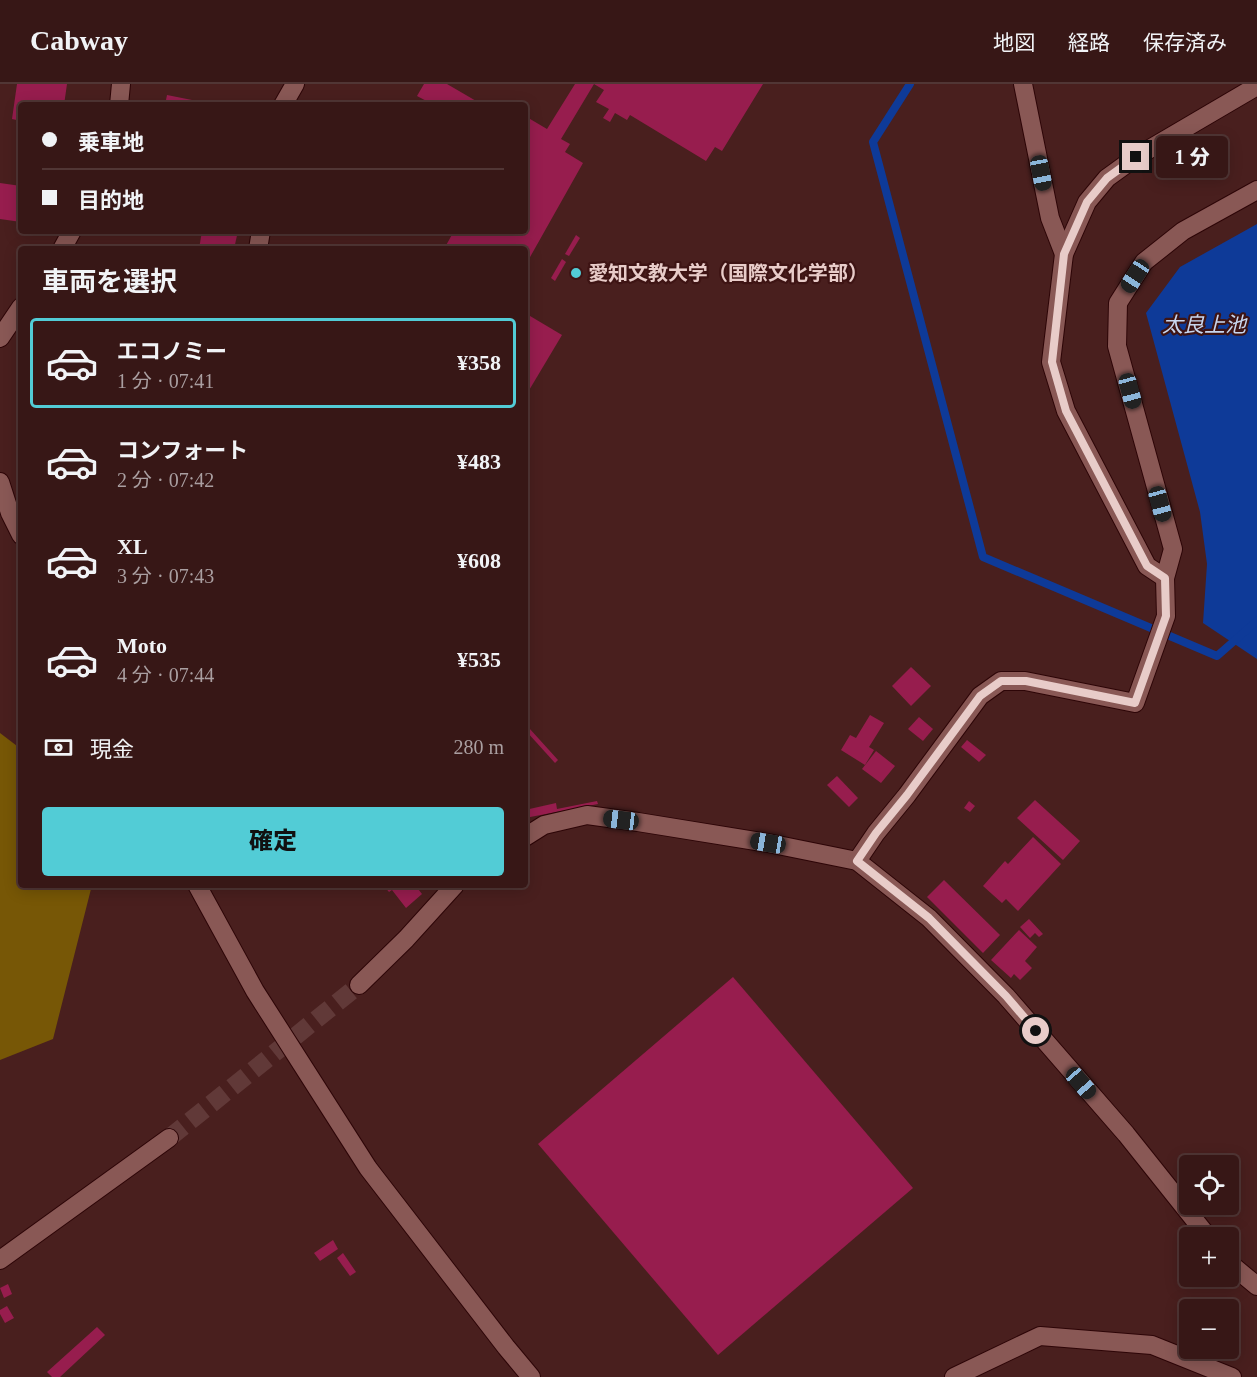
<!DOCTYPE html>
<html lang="ja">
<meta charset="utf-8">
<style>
body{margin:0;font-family:"Times New Roman","Noto Sans JP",serif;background:#422423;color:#f1f3f6;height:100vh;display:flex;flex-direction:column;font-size:22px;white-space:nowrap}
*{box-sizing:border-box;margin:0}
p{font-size:20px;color:#aa9fa1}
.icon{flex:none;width:33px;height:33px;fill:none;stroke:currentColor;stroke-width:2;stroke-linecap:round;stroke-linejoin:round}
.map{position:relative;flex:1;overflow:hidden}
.details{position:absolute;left:18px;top:162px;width:510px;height:642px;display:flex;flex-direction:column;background:#371716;border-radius:6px;box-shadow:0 3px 15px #0003,0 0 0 2px #513635}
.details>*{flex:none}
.hud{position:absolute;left:18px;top:18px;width:510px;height:132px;border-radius:6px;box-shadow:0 3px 15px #0003,0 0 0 2px #513635;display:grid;align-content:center;height:132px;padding:0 24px;background:#371716}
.buttons{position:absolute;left:1179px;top:1071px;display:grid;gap:12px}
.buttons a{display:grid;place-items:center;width:60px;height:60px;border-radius:6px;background:#371716;box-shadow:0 3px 15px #0003,0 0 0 2px #513635;font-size:30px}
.end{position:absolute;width:27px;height:27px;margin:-14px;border:8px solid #e8ccc9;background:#111;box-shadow:0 0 0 3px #111}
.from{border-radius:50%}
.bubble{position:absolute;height:42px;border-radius:6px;background:#371716;box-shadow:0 3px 15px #0003,0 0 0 2px #513635;font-size:20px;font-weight:800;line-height:42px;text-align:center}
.car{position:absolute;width:18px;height:36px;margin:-18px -9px;border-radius:8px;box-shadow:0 0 4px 2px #0007;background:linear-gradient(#222 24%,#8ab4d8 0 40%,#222 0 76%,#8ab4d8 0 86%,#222 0)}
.hud b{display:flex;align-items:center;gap:21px;height:57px;font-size:22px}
.hud b+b{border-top:2px solid #513635}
.hud i{width:15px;height:15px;background:#f1f3f6}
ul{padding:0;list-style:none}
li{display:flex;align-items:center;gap:18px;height:90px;margin:0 12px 9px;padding:0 12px;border:3px solid transparent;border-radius:6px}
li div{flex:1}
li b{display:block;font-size:22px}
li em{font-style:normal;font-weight:800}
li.active{border-color:#52ccd6}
li>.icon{width:54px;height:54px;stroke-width:1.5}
h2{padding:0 24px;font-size:27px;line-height:72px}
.pay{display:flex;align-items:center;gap:15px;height:66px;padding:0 24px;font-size:22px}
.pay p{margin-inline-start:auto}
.button{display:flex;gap:12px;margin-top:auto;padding:12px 24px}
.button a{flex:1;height:69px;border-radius:6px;background:#52ccd6;color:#111;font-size:24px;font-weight:800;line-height:69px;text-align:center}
header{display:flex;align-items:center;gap:36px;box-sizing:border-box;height:84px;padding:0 30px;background:#371716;border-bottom:2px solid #513635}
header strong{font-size:28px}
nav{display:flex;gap:33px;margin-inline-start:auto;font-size:21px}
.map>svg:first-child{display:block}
.forest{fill:#775706}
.water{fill:#0e3a98}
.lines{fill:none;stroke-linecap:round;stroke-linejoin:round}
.stream{stroke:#0e3a98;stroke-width:8}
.building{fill:#971d4e}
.minor-tunnel{stroke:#613938;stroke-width:18;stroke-dasharray:18 9;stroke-linecap:butt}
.minor-casing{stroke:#2d0507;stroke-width:20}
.minor{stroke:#895855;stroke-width:18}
.route{stroke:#e8ccc9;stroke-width:8}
.poi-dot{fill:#52ccd6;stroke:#3e1414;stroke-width:2}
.labels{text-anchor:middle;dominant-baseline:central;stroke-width:4.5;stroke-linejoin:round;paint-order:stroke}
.poi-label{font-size:20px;font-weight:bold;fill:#e8ccc9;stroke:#3e1414;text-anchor:start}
.water-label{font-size:21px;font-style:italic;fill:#c8d6ef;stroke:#3e1414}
</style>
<header>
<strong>Cabway</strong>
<nav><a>地図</a><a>経路</a><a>保存済み</a></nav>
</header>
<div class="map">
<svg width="1257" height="1293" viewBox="0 0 1257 1293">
<rect width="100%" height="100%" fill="#491f1e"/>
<polygon class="forest" points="0,649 21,665 21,801 92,801 53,955 0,976"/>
<polygon class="water" points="1257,140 1257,575 1203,539 1207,480 1200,428 1146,229 1180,183"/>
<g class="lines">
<polyline class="stream" points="910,0 873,58 983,473 1217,572 1257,537"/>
</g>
<g class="building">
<polygon points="17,0 67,0 64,21 21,21 21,37 12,35"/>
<polygon points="424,0 447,0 483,21 434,21 417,12"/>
<polygon points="575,0 594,0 561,55 570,60 565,68 583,79 525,182 525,165 444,165 454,147 525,147 525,32 547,45"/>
<polygon points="594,0 763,0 722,67 715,63 706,77 630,31 627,36 615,29 610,38 603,34 609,25 596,18 604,6"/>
<polygon points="167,11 197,17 196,21 165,21"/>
<polygon points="0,99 21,102 21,138 0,135"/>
<polygon points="202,147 238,147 234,165 199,165"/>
<polygon points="576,151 580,154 569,172 565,170"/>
<polygon points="562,175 566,178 555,197 551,194"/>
<polygon points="525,229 562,251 525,313"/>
<polygon points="911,583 931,602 911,622 892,602"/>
<polygon points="870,631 884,639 869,663 874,666 865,681 841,666 850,651 856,654"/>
<polygon points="919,633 933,645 923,657 908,645"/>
<polygon points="529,644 558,676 555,679 526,647"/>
<polygon points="967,656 986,671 979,678 961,663"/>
<polygon points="876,667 895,682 881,699 862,685"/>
<polygon points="837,692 858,714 849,723 827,701"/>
<polygon points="1035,716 1080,757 1063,776 1017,734"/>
<polygon points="597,717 598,720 525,734 525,726 556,719 557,725"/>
<polygon points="969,717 975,722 970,728 964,724"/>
<polygon points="1033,753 1061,780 1018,827 1006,815 1002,819 983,802 1005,777 1008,780"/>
<polygon points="944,796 1000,851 983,869 927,813"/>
<polygon points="383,801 415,801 422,810 406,824 392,806 389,808"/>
<polygon points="1029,835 1043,850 1039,853 1035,849 1030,854 1020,843"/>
<polygon points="1019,846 1037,863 1025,877 1032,884 1020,896 1014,890 1011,894 991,876"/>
<polygon points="733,893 913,1104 718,1271 538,1060"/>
<polygon points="333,1156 338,1165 320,1177 314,1169"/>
<polygon points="343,1169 356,1188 350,1192 337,1174"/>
<polygon points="8,1200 12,1210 4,1214 0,1204"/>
<polygon points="7,1222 14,1234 5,1239 0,1230 0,1226"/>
<polygon points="97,1243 105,1251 60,1293 52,1293 47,1288"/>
</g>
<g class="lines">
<polyline class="minor-tunnel" points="169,1054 359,901"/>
<defs>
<g id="minor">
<polyline points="1023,0 1050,134 1064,170"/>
<polyline points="119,21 121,0"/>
<polyline points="283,21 295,0"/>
<polyline points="62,165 72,147"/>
<polyline points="258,165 261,147"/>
<polyline points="0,254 21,223"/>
<polyline points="0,398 10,429 21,451"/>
<polyline points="1165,494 1147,482 1066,327 1051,278 1064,170 1087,118 1107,94 1136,73 1257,2"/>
<polyline points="525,753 544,741 587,731 638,738 768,759 857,777 929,834 1006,912 1126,1050 1209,1154"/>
<polyline points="857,777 876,749 907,711 980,612 1001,597 1025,597 1135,619 1166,532 1165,494 1173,465 1117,262 1118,219 1144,178 1183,147 1257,106"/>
<polyline points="197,801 255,907 368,1084 506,1263 531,1293"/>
<polyline points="359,901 406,855 455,801"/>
<polyline points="0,1176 169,1054"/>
<polyline points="1228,1178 1257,1202"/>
<polyline points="954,1293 1040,1252 1152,1261 1232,1293"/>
</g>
</defs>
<use href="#minor" class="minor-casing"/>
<use href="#minor" class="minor"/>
</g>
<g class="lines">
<polyline class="route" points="1036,947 1006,912 929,834 857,777 876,749 907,711 980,612 1001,597 1026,597 1135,619 1166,532 1165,494 1147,482 1066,327 1052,278 1064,170 1087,118 1107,94 1136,73"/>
</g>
<circle class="poi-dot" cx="576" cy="189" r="6"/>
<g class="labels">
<g class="poi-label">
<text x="588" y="189">愛知文教大学（国際文化学部）</text>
</g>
<g class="water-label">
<text x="1204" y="241">太良上池</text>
</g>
</g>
</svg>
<div class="buttons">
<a><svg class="icon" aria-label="locate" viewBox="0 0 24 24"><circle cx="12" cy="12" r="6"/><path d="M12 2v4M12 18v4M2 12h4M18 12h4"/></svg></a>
<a>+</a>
<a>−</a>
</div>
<i class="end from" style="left:1036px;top:947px"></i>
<i class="end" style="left:1136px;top:73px"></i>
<div class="bubble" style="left:1156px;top:52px;width:72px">1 分</div>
<i class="car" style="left:1041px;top:89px;rotate:169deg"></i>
<i class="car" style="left:1135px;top:192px;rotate:213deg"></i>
<i class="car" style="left:1130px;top:307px;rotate:165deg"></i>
<i class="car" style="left:1160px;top:420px;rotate:165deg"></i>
<i class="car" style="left:621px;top:736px;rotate:277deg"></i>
<i class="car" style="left:768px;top:759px;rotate:279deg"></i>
<i class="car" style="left:1081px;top:999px;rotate:139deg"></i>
<div class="hud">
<b><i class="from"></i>乗車地</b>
<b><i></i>目的地</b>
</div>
<section class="details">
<h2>車両を選択</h2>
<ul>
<li class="active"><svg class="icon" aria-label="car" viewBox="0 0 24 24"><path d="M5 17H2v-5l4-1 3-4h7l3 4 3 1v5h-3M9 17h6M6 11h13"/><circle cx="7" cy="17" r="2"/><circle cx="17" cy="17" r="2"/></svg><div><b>エコノミー</b><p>1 分 · 07:41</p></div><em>¥358</em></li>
<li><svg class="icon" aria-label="car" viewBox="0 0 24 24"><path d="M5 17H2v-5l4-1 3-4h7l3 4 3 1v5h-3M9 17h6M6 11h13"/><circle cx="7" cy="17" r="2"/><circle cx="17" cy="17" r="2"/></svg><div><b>コンフォート</b><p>2 分 · 07:42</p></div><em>¥483</em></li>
<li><svg class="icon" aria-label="car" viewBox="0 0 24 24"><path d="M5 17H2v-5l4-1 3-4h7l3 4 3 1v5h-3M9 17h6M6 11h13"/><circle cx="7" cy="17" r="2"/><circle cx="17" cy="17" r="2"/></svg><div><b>XL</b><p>3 分 · 07:43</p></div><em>¥608</em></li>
<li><svg class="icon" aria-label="car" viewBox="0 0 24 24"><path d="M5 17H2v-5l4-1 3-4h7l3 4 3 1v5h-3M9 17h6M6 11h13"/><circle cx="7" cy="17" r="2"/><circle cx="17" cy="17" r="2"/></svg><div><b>Moto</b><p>4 分 · 07:44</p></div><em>¥535</em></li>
</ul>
<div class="pay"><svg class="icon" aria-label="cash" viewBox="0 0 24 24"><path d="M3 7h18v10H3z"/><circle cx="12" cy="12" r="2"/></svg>現金<p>280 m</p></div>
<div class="button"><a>確定</a></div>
</section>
</div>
